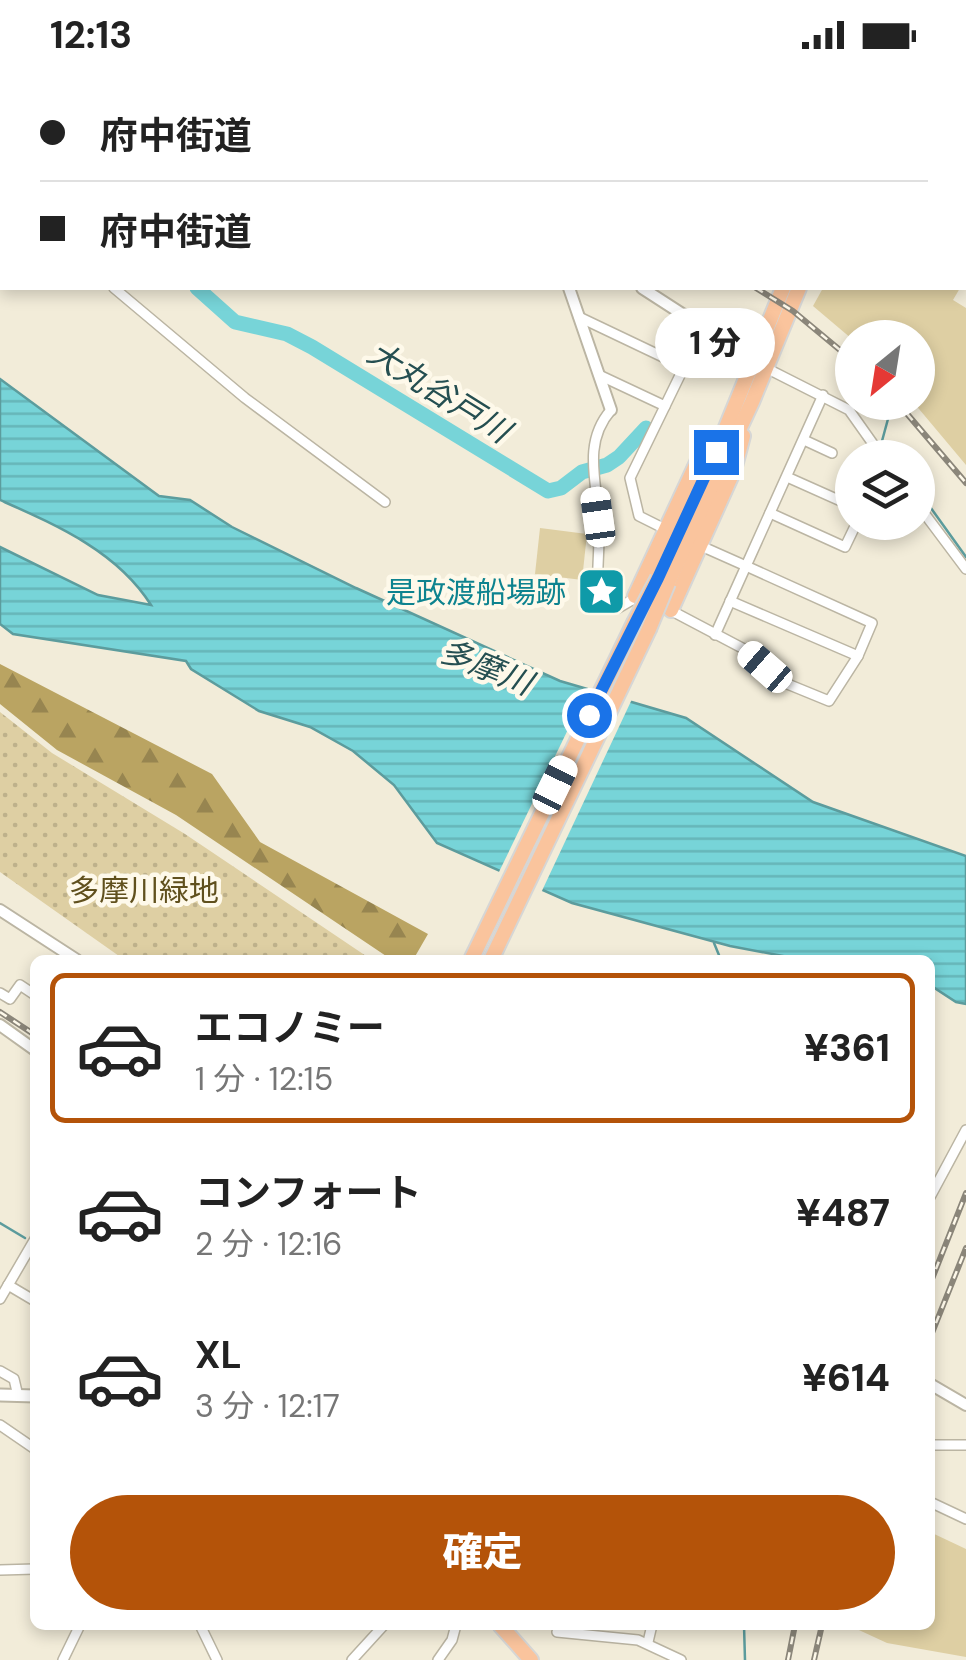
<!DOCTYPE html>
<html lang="ja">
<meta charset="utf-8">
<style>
body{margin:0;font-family:"DM Sans","Noto Sans JP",sans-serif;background:#f6f6f6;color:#222;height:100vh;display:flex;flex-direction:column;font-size:38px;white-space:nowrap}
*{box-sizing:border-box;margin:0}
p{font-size:32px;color:#767676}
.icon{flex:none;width:55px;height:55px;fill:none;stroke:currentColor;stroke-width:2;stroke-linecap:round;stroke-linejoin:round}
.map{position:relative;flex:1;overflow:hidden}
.details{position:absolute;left:30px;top:885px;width:905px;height:675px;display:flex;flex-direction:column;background:#fff;border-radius:15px;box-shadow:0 5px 15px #0003}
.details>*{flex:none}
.banner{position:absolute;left:0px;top:0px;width:968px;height:220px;box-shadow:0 5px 15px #0003;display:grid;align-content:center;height:220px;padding:0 40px;background:#fff}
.needle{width:65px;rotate:210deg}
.controls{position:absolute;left:835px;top:250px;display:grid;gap:20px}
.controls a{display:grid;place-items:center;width:100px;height:100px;border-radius:50%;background:#fff;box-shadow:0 5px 15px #0003;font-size:50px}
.end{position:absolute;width:45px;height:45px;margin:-22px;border:12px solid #1a73e8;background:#fff;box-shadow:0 0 0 5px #fff}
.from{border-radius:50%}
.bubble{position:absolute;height:70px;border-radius:35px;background:#fff;box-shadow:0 5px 15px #0003;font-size:32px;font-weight:800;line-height:70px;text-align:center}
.car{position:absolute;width:30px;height:60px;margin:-30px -15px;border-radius:12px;box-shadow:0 0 8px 2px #0007;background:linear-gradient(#fff 24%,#345 0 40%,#fff 0 76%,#345 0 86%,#fff 0)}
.banner b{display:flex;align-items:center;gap:35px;height:95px;font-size:38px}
.banner b+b{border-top:2px solid #e0e0e0}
.banner i{width:25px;height:25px;background:#222}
ul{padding:18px 0 0;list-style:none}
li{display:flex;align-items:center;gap:30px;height:150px;margin:0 20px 15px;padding:0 20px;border:5px solid transparent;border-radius:15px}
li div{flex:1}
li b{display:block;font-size:38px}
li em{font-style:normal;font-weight:800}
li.current{border-color:#b45309}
li>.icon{width:90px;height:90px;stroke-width:1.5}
.action{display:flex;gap:20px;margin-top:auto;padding:20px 40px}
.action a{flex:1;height:115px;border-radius:60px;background:#b45309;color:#fff;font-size:40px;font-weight:800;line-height:115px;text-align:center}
.status{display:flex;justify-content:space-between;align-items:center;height:70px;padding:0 50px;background:#fff;direction:ltr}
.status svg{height:28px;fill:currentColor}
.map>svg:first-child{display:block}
.green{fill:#decfa3}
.forest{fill:url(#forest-firs)}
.park{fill:url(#park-dots)}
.water{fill:url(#water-rules);stroke:#5c9c9d;stroke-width:2.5}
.pier{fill:#f2ecd9}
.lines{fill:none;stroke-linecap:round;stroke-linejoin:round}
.stream{stroke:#5c9c9d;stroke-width:2.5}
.river{stroke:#77d4d8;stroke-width:15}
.minor-casing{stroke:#bbb5a3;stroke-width:12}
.tertiary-casing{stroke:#bbb5a3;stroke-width:14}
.secondary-casing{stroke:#bbb5a3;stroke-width:15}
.primary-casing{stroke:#d6d6d5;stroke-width:18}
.minor{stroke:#fff;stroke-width:9}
.tertiary{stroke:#fff;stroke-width:10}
.secondary{stroke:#fff;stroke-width:11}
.primary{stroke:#fac49d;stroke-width:14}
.rail-casing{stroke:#8b867a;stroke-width:6}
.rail{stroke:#fef9ea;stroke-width:2.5;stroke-dasharray:8;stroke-linecap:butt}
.primary-bridge-casing{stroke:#d6d6d5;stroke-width:18;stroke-linecap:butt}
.primary-bridge{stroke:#fac49d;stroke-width:14}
.route{stroke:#1a73e8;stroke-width:12}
.labels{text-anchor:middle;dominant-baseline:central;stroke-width:9;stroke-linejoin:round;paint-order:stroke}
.culture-label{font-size:30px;fill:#0d838f;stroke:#fef9ea;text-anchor:end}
.park-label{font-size:30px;fill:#60501d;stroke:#fef9ea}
.water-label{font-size:32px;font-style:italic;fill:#254f51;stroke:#fef9ea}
</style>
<div class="status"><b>12:13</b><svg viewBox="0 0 49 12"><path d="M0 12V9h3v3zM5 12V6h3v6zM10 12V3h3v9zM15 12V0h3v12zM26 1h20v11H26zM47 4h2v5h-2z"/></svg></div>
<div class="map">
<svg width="966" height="1590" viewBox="0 0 966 1590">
<defs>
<pattern id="forest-firs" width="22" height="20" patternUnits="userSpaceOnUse" patternTransform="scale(2.5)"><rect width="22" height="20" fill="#baa462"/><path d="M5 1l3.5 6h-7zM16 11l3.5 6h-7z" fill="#978550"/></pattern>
<pattern id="park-dots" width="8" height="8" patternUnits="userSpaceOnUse" patternTransform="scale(2.5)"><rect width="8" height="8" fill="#decfa3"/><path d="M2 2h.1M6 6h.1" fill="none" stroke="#beb18b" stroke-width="1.8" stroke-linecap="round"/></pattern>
<pattern id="water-rules" width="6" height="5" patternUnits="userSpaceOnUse" patternTransform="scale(2.5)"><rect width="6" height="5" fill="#77d4d8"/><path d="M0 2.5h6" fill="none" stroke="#66b5b8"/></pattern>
</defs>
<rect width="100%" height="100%" fill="#f2ecd9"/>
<g class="green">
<polygon points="823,218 960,218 953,230 966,238 966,395 914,333 918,332 918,268 852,269 813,236"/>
<polygon points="540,458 587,464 582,510 535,504"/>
<polygon points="930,1462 966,1479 966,1587 887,1573 848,1555 930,1555"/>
</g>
<polygon class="forest" points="0,594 212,704 260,772 428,864 413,890 392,890 176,745 57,680 0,634"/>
<polygon class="park" points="0,642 52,683 185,764 372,890 125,890 119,886 0,802"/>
<path class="water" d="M0,309L159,426L190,430L232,457L356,518L560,611L686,648L813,732L966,786V934L956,932L930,915V890H804L730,876L572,833L437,773L394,715L353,681L310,657L259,641L191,599L186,591L13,564L0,554V477L98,525L151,535C117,481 56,455 0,430Z"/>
<g class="pier">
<polygon points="590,614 609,620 516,814 497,806"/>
<polygon points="614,621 633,627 540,825 519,815"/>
</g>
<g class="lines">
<g class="stream">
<polyline points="214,0 218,2"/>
<polyline points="888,349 882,371 894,388"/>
<polyline points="918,420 966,487"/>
<polyline points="714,873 721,890"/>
<polyline points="0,1153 25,1168"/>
<polyline points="744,1555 745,1590"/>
</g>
<g class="river">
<polyline points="20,0 22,2"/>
<polyline points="197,218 235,252 287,264 312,277 548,421 561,418 582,402 607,395 619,387 646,358"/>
</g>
<defs>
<g id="minor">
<polyline points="8,0 10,2"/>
<polyline points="337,0 338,2"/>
<polyline points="375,0 377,2"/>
<polyline points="126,2 128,0"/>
<polyline points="0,48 2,51"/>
<polyline points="965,71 966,68"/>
<polyline points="0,114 2,117"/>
<polyline points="114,218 245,328 385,432"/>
<polyline points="579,247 684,297 630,408 639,446 667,460"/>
<polyline points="766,298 849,340 883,388"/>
<polyline points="599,305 665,336"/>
<path d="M611,340C583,372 596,410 599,447C600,474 597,501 597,528L605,538H618L637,527"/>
<polyline points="804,370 832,383"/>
<polyline points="787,407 852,436"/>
<polyline points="918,435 966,499"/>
<polyline points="770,443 845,477 857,452"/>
<polyline points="701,476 746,496 715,565"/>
<polyline points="730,531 858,586"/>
<polyline points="670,540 744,579 785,613 829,631 858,586 872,553 746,496 823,325"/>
<polyline points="0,923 10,929 20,915 35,925"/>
<polyline points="930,1127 966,1060"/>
<polyline points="8,1215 35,1231"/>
<polyline points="0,1229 35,1169"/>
<polyline points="0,1301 14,1309 18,1326"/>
<polyline points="0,1355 35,1379"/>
<polyline points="930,1375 966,1375"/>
<polyline points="930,1432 966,1449"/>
<polyline points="0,1500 35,1499"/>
<polyline points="200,1555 217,1590"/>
<polyline points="557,1562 638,1570 681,1590"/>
<polyline points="648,1572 652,1555"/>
<polyline points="63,1590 80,1555"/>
<polyline points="352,1590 384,1555"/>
<polyline points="438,1590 452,1570 456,1555"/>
</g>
<g id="tertiary">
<polyline points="151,0 154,2"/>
<polyline points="497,0 498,2"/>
<polyline points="877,2 878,0"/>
<polyline points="569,218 611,340"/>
<polyline points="642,218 758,293"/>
<polyline points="0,840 77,890"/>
<polyline points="0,955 35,980"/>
<polyline points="930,1314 966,1335"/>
</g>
<polyline id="secondary" points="0,1325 35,1326"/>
<g id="primary">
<polyline points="644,0 651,2"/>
<polyline points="679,0 686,2"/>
<polyline points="965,98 966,99"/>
<polyline points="965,112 966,112"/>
<polyline points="658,508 716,382 783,218"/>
<polyline points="668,513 752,332 799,218"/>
<polyline points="635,526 700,386 705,381 716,382"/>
<polyline points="671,540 734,400 743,366"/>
<polyline points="471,890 634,553"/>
<polyline points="491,890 649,559"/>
<polyline points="500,1555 531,1590"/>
</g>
</defs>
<use href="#minor" class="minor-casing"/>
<use href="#tertiary" class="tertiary-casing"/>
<use href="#secondary" class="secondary-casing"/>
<use href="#primary" class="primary-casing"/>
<use href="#minor" class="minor"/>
<use href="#tertiary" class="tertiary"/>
<use href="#secondary" class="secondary"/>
<use href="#primary" class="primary"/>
<defs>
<g id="rail">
<polyline points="390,0 393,2"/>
<polyline points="756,218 793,241 852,290"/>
<polyline points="897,332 966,413"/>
<polyline points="0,942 35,965"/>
<polyline points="930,1214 966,1123"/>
<polyline points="930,1268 966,1178"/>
<polyline points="788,1590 795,1555"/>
<polyline points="814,1590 822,1555"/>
</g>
</defs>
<use href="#rail" class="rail-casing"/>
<use href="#rail" class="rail"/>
<defs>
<g id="primary-bridge">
<polyline points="634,553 658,508"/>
<polyline points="649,559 668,513"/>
</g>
</defs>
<use href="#primary-bridge" class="primary-bridge-casing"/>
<use href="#primary-bridge" class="primary-bridge"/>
</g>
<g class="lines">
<polyline class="route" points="589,645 658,508 716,382"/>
</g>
<defs>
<symbol id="sight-square" viewBox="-11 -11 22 22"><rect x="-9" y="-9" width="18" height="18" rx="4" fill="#0f9aa8" stroke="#fef9ea"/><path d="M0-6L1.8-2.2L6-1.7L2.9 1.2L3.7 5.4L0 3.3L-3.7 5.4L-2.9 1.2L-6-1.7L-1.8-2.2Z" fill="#fff"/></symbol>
</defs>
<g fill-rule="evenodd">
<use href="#sight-square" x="574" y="494" width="55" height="55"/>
</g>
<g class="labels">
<g class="culture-label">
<text x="566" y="522">是政渡船場跡</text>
</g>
<g class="park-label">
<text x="144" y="820">多摩川緑地</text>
</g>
<g class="water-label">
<text transform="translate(439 322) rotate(32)">大丸谷戸川</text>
<text transform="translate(486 597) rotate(22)">多摩川</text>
</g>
</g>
</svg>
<div class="controls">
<a><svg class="needle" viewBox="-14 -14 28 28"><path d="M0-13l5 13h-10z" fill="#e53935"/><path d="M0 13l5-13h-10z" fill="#767676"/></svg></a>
<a><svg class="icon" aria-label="layers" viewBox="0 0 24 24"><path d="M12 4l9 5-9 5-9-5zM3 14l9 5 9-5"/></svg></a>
</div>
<i class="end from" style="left:589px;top:645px"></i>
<i class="end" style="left:716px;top:382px"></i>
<div class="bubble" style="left:655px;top:238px;width:120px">1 分</div>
<i class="car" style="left:598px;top:447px;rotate:352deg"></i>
<i class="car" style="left:765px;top:597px;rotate:311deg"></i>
<i class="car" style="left:555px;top:715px;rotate:26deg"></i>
<div class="banner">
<b><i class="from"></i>府中街道</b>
<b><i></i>府中街道</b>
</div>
<section class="details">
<ul>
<li class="current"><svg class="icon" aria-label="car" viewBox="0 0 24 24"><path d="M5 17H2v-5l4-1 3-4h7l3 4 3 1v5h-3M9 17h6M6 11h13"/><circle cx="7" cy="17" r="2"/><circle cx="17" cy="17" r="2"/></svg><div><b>エコノミー</b><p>1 分 · 12:15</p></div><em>¥361</em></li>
<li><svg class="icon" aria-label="car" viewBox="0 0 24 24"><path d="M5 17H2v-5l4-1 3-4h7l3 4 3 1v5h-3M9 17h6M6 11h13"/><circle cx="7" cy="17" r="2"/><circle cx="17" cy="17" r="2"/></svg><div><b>コンフォート</b><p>2 分 · 12:16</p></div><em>¥487</em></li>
<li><svg class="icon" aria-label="car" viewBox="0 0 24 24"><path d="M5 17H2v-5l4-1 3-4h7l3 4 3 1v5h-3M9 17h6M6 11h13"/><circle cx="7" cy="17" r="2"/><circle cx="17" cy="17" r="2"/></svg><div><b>XL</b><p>3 分 · 12:17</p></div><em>¥614</em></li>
</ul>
<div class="action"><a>確定</a></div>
</section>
</div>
